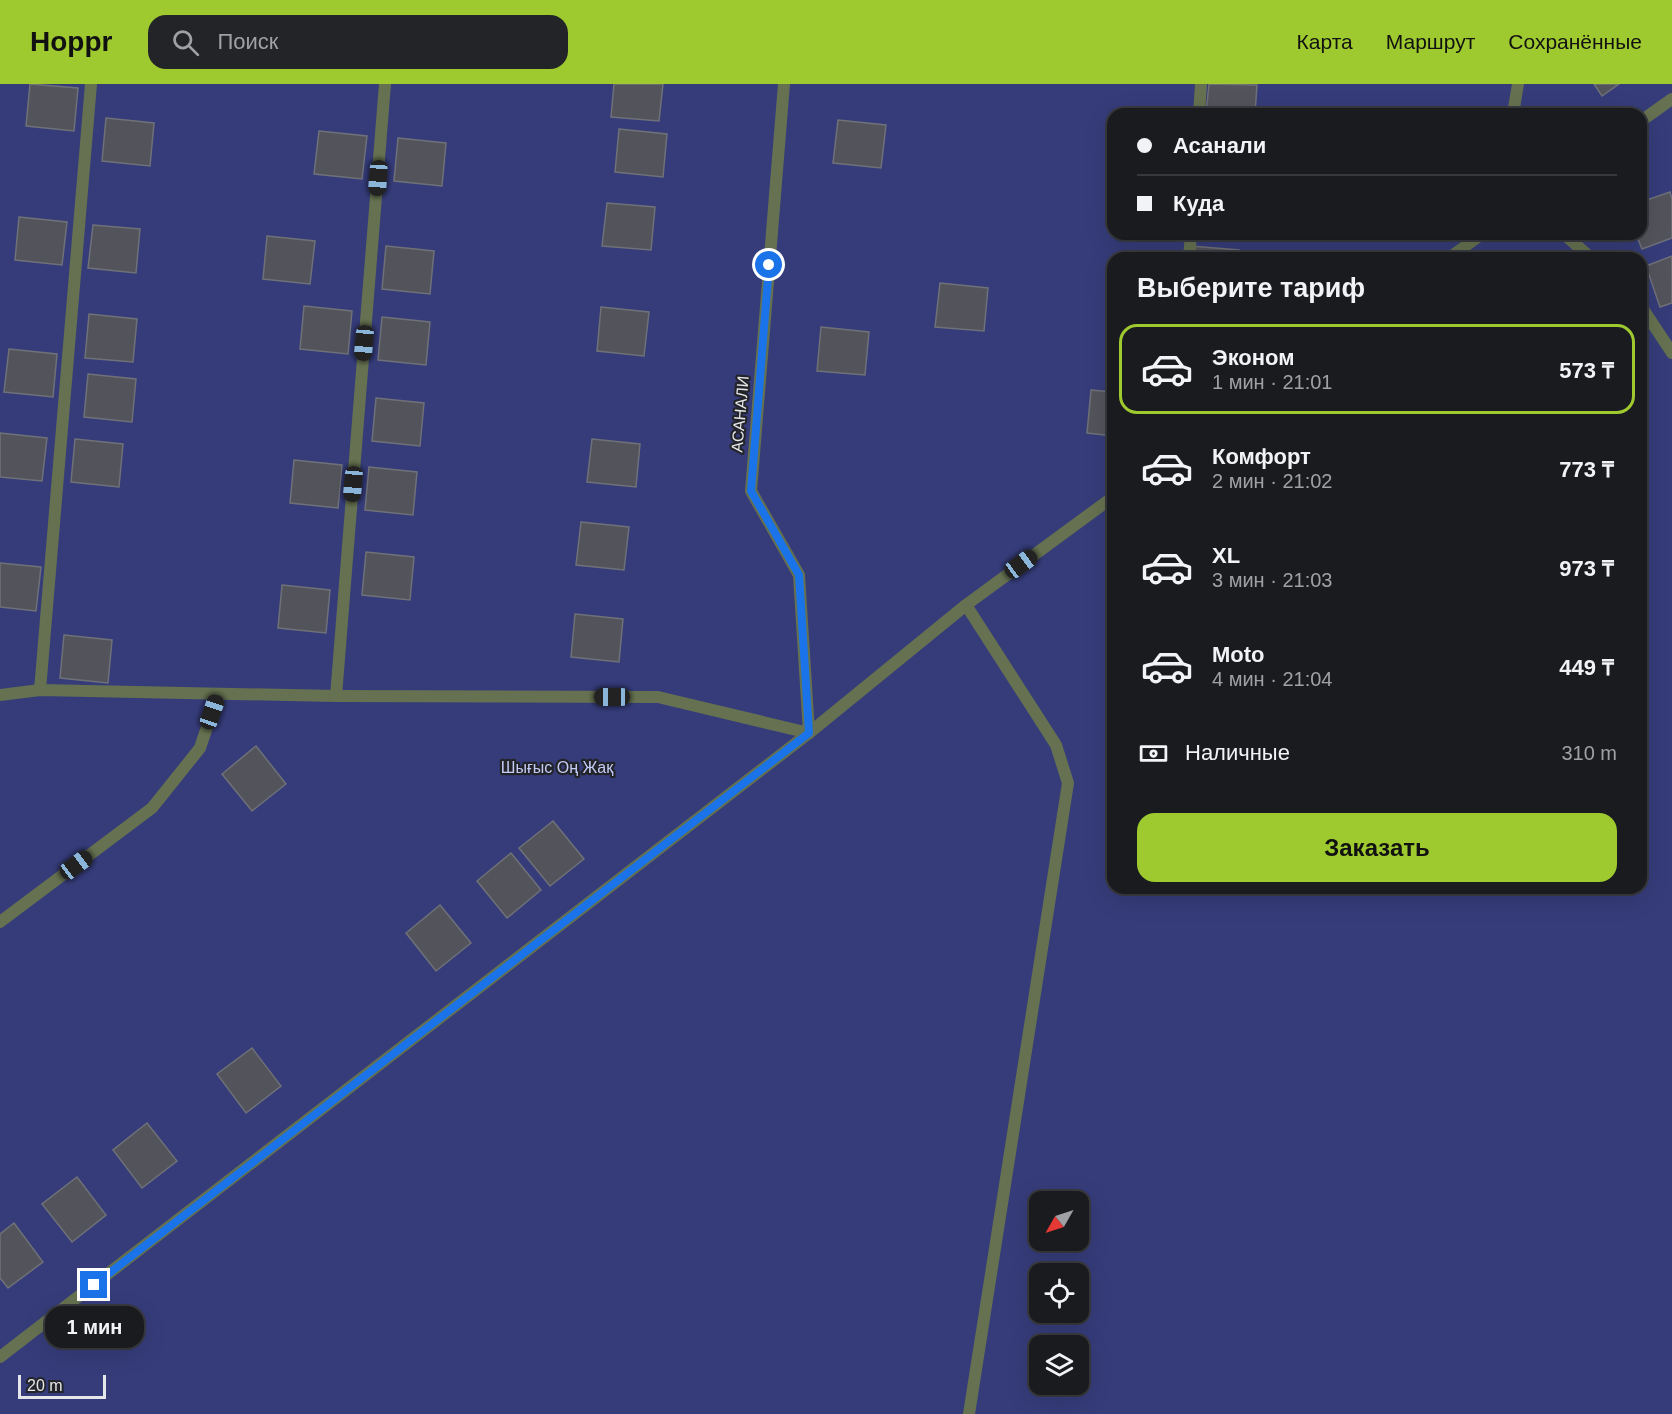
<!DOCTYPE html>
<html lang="ru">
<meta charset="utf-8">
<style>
body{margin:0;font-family:Helvetica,sans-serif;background:#232428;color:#f1f3f6;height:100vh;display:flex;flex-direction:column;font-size:22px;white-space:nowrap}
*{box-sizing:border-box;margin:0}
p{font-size:20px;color:#9fa1a4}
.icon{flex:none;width:33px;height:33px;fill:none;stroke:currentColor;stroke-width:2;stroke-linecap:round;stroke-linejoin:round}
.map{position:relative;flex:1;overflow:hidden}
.panel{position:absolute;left:1107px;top:168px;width:540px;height:642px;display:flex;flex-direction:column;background:#1a1b1f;border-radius:18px;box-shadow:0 6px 24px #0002,0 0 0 2px #38393d}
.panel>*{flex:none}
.top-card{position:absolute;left:1107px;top:24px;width:540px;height:132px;border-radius:18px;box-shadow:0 6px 24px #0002,0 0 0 2px #38393d;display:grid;align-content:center;height:132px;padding:0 30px;background:#1a1b1f}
.needle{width:39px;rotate:231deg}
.buttons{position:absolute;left:1029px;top:1107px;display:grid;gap:12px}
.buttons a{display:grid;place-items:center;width:60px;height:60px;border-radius:12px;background:#1a1b1f;box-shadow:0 6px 24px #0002,0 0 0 2px #38393d;font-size:30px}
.scale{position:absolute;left:18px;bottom:15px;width:88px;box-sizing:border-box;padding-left:6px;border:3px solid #e5e6e9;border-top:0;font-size:16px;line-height:21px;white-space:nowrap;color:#e5e6e9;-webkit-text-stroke:4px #232429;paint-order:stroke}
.end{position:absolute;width:27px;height:27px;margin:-14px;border:8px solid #1a73e8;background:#fff;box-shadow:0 0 0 3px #fff}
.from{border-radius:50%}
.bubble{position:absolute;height:42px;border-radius:18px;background:#1a1b1f;box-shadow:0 6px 24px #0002,0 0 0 2px #38393d;font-size:20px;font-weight:700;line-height:42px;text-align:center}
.car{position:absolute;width:18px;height:36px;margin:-18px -9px;border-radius:8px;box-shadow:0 0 4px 2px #0007;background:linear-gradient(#222 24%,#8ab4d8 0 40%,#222 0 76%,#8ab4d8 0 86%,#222 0)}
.top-card b{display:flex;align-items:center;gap:21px;height:57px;font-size:22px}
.top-card b+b{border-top:2px solid #38393d}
.top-card i{width:15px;height:15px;background:#f1f3f6}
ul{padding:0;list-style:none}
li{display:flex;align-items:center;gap:18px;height:90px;margin:0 12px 9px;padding:0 18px;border:3px solid transparent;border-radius:18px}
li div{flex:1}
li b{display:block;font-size:22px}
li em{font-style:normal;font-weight:700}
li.active{border-color:#9eca2f}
li>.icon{width:54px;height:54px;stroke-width:1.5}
h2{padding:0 30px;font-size:27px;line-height:72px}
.pay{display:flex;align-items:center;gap:15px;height:66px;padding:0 30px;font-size:22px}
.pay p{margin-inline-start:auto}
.action{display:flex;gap:12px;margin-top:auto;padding:12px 30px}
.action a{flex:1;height:69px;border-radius:18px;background:#9eca2f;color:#111;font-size:24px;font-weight:700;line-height:69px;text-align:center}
header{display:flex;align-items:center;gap:36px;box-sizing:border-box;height:84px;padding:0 30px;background:#9eca2f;color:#111}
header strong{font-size:28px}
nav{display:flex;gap:33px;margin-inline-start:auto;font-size:21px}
.search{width:420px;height:54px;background:#232428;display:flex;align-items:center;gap:15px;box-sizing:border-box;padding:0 21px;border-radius:18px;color:#9fa1a4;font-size:22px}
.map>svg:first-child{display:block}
.green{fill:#353c79;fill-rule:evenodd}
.building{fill:#53545b;stroke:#6f7178;stroke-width:1.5}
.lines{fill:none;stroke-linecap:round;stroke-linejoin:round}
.lane{stroke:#657150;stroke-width:12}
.street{stroke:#657150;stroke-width:12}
.route{stroke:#1a73e8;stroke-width:8}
.labels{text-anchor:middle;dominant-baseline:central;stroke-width:4.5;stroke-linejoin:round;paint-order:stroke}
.street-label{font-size:16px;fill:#e5e6e9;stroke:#232429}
.park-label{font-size:16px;fill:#c3ccf5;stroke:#232429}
</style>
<header>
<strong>Hoppr</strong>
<div class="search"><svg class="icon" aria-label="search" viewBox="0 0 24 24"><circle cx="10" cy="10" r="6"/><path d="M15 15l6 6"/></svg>Поиск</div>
<nav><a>Карта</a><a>Маршрут</a><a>Сохранённые</a></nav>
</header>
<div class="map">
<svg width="1672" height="1330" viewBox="0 0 1672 1330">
<rect width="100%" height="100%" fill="#232429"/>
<path class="green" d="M0,0H1672V1330H0ZM1113,30H1641V150H1113ZM1113,174H1641V804H1113ZM1040,1118H1078V1156H1040ZM1040,1190H1078V1228H1040ZM1040,1262H1078V1300H1040Z"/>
<g class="building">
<polygon points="30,0 78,4 74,47 26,42"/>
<polygon points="614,0 663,0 659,37 611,33"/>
<polygon points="1209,0 1257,1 1255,30 1206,30"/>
<polygon points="1594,0 1619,0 1602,12"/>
<polygon points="106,34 154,39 150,82 102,77"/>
<polygon points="838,36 886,41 881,84 833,79"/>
<polygon points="619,45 667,50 663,93 615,88"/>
<polygon points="319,47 367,52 362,95 314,90"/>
<polygon points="398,54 446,59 442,102 394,97"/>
<polygon points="1112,80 1113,80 1113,123 1107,123"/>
<polygon points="1670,108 1672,115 1672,154 1642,165 1636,150 1641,150 1641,118"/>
<polygon points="607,119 655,123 651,166 602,162"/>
<polygon points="19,133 67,138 62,181 15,176"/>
<polygon points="93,141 140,145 136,189 88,184"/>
<polygon points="267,152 315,157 310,200 263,195"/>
<polygon points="386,162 434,167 430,210 382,205"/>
<polygon points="1191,162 1239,166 1238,174 1190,174"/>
<polygon points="1672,172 1672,219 1660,223 1646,182"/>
<polygon points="940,199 988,204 984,247 935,243"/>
<polygon points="304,222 352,227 348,270 300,265"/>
<polygon points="601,223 649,228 644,272 597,267"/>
<polygon points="89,230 137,235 133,278 85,274"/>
<polygon points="382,233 430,238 426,281 378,276"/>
<polygon points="821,243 869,248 865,291 817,287"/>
<polygon points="9,265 57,270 53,313 4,308"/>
<polygon points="88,290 136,295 132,338 84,333"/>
<polygon points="1091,306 1113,308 1113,352 1087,349"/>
<polygon points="376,314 424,319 420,362 372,357"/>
<polygon points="0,349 47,354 42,397 0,393"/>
<polygon points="75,355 123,360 119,403 71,398"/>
<polygon points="592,355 640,360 636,403 587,398"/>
<polygon points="294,376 342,381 338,424 290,419"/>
<polygon points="369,383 417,388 413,431 365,426"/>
<polygon points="581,438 629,443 624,486 576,481"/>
<polygon points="366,468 414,473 410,516 362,511"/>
<polygon points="0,479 41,483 36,527 0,523"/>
<polygon points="282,501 330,506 326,549 278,544"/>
<polygon points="575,530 623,535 619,578 571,573"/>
<polygon points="64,551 112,556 108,599 60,594"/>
<polygon points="256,662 286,700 252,727 222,690"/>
<polygon points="553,737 584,775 550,802 519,764"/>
<polygon points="511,769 541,806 507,834 477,797"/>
<polygon points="440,821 471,859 436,887 406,849"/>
<polygon points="252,964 281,1002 246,1029 217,990"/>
<polygon points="147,1039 177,1077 142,1104 113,1066"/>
<polygon points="77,1093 106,1131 72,1158 42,1120"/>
<polygon points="14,1139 43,1178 8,1204 0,1194 0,1150"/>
</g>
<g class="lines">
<g class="lane">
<polyline points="1199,30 1201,0"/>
<polyline points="1513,30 1518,0"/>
<polyline points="1561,150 1565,151 1591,174"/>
<polyline points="1189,174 1191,150"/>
<polyline points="1641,222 1672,269"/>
<polyline points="966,521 1056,661 1068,699 969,1330"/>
<polyline points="40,606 91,0"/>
<polyline points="0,611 40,606 336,612 658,613 809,649"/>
<polyline points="336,612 385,0"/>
<polyline points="0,838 152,724 200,664 218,610"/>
</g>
<g class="street">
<polyline points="784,0 751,407 799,491 809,649"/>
<polyline points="1641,37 1672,15"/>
<polyline points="1449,174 1482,150"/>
<polyline points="0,1273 809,649 966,521 1113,413"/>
</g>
</g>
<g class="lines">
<polyline class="route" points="94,1201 809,649 799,491 751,407 769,181"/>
</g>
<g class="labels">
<g class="street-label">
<text transform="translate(740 330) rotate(-85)">АСАНАЛИ</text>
</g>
<g class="park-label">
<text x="557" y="683">Шығыс Оң Жақ</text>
</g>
</g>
</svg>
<div class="buttons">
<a><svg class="needle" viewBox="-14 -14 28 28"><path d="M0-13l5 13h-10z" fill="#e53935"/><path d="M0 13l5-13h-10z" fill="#9fa1a4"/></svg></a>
<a><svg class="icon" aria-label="locate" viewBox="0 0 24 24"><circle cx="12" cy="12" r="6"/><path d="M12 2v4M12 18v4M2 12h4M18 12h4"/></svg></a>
<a><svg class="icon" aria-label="layers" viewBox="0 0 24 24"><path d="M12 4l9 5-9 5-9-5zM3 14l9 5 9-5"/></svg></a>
</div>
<div class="scale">20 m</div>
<i class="end from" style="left:769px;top:181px"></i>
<i class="end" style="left:94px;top:1201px"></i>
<div class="bubble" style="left:45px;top:1222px;width:99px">1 мин</div>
<i class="car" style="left:378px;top:94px;rotate:184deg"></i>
<i class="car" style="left:364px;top:259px;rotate:185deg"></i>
<i class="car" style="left:353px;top:400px;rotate:185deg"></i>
<i class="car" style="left:1021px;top:480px;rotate:54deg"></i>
<i class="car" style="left:612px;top:613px;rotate:270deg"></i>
<i class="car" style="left:212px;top:628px;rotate:19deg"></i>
<i class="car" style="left:76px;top:781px;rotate:53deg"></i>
<div class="top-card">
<b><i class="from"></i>Асанали</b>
<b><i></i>Куда</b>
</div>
<section class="panel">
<h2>Выберите тариф</h2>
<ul>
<li class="active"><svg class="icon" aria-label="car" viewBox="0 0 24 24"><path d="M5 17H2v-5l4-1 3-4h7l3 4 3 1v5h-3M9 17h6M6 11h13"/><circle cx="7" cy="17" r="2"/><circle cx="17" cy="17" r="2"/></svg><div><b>Эконом</b><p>1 мин · 21:01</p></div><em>573 ₸</em></li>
<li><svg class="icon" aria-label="car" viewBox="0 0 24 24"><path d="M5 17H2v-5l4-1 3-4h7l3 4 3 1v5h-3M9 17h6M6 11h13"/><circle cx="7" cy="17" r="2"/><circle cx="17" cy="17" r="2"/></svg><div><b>Комфорт</b><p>2 мин · 21:02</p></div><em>773 ₸</em></li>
<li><svg class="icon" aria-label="car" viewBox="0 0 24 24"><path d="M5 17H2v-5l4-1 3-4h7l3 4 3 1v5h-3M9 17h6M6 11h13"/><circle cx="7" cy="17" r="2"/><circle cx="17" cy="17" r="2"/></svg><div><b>XL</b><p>3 мин · 21:03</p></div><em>973 ₸</em></li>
<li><svg class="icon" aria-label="car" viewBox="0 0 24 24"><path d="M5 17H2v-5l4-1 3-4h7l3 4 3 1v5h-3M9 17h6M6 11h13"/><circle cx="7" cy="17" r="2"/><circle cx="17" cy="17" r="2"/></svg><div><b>Moto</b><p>4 мин · 21:04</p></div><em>449 ₸</em></li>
</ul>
<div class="pay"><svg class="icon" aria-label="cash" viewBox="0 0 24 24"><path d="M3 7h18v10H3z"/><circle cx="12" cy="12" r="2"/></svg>Наличные<p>310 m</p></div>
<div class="action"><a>Заказать</a></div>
</section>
</div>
